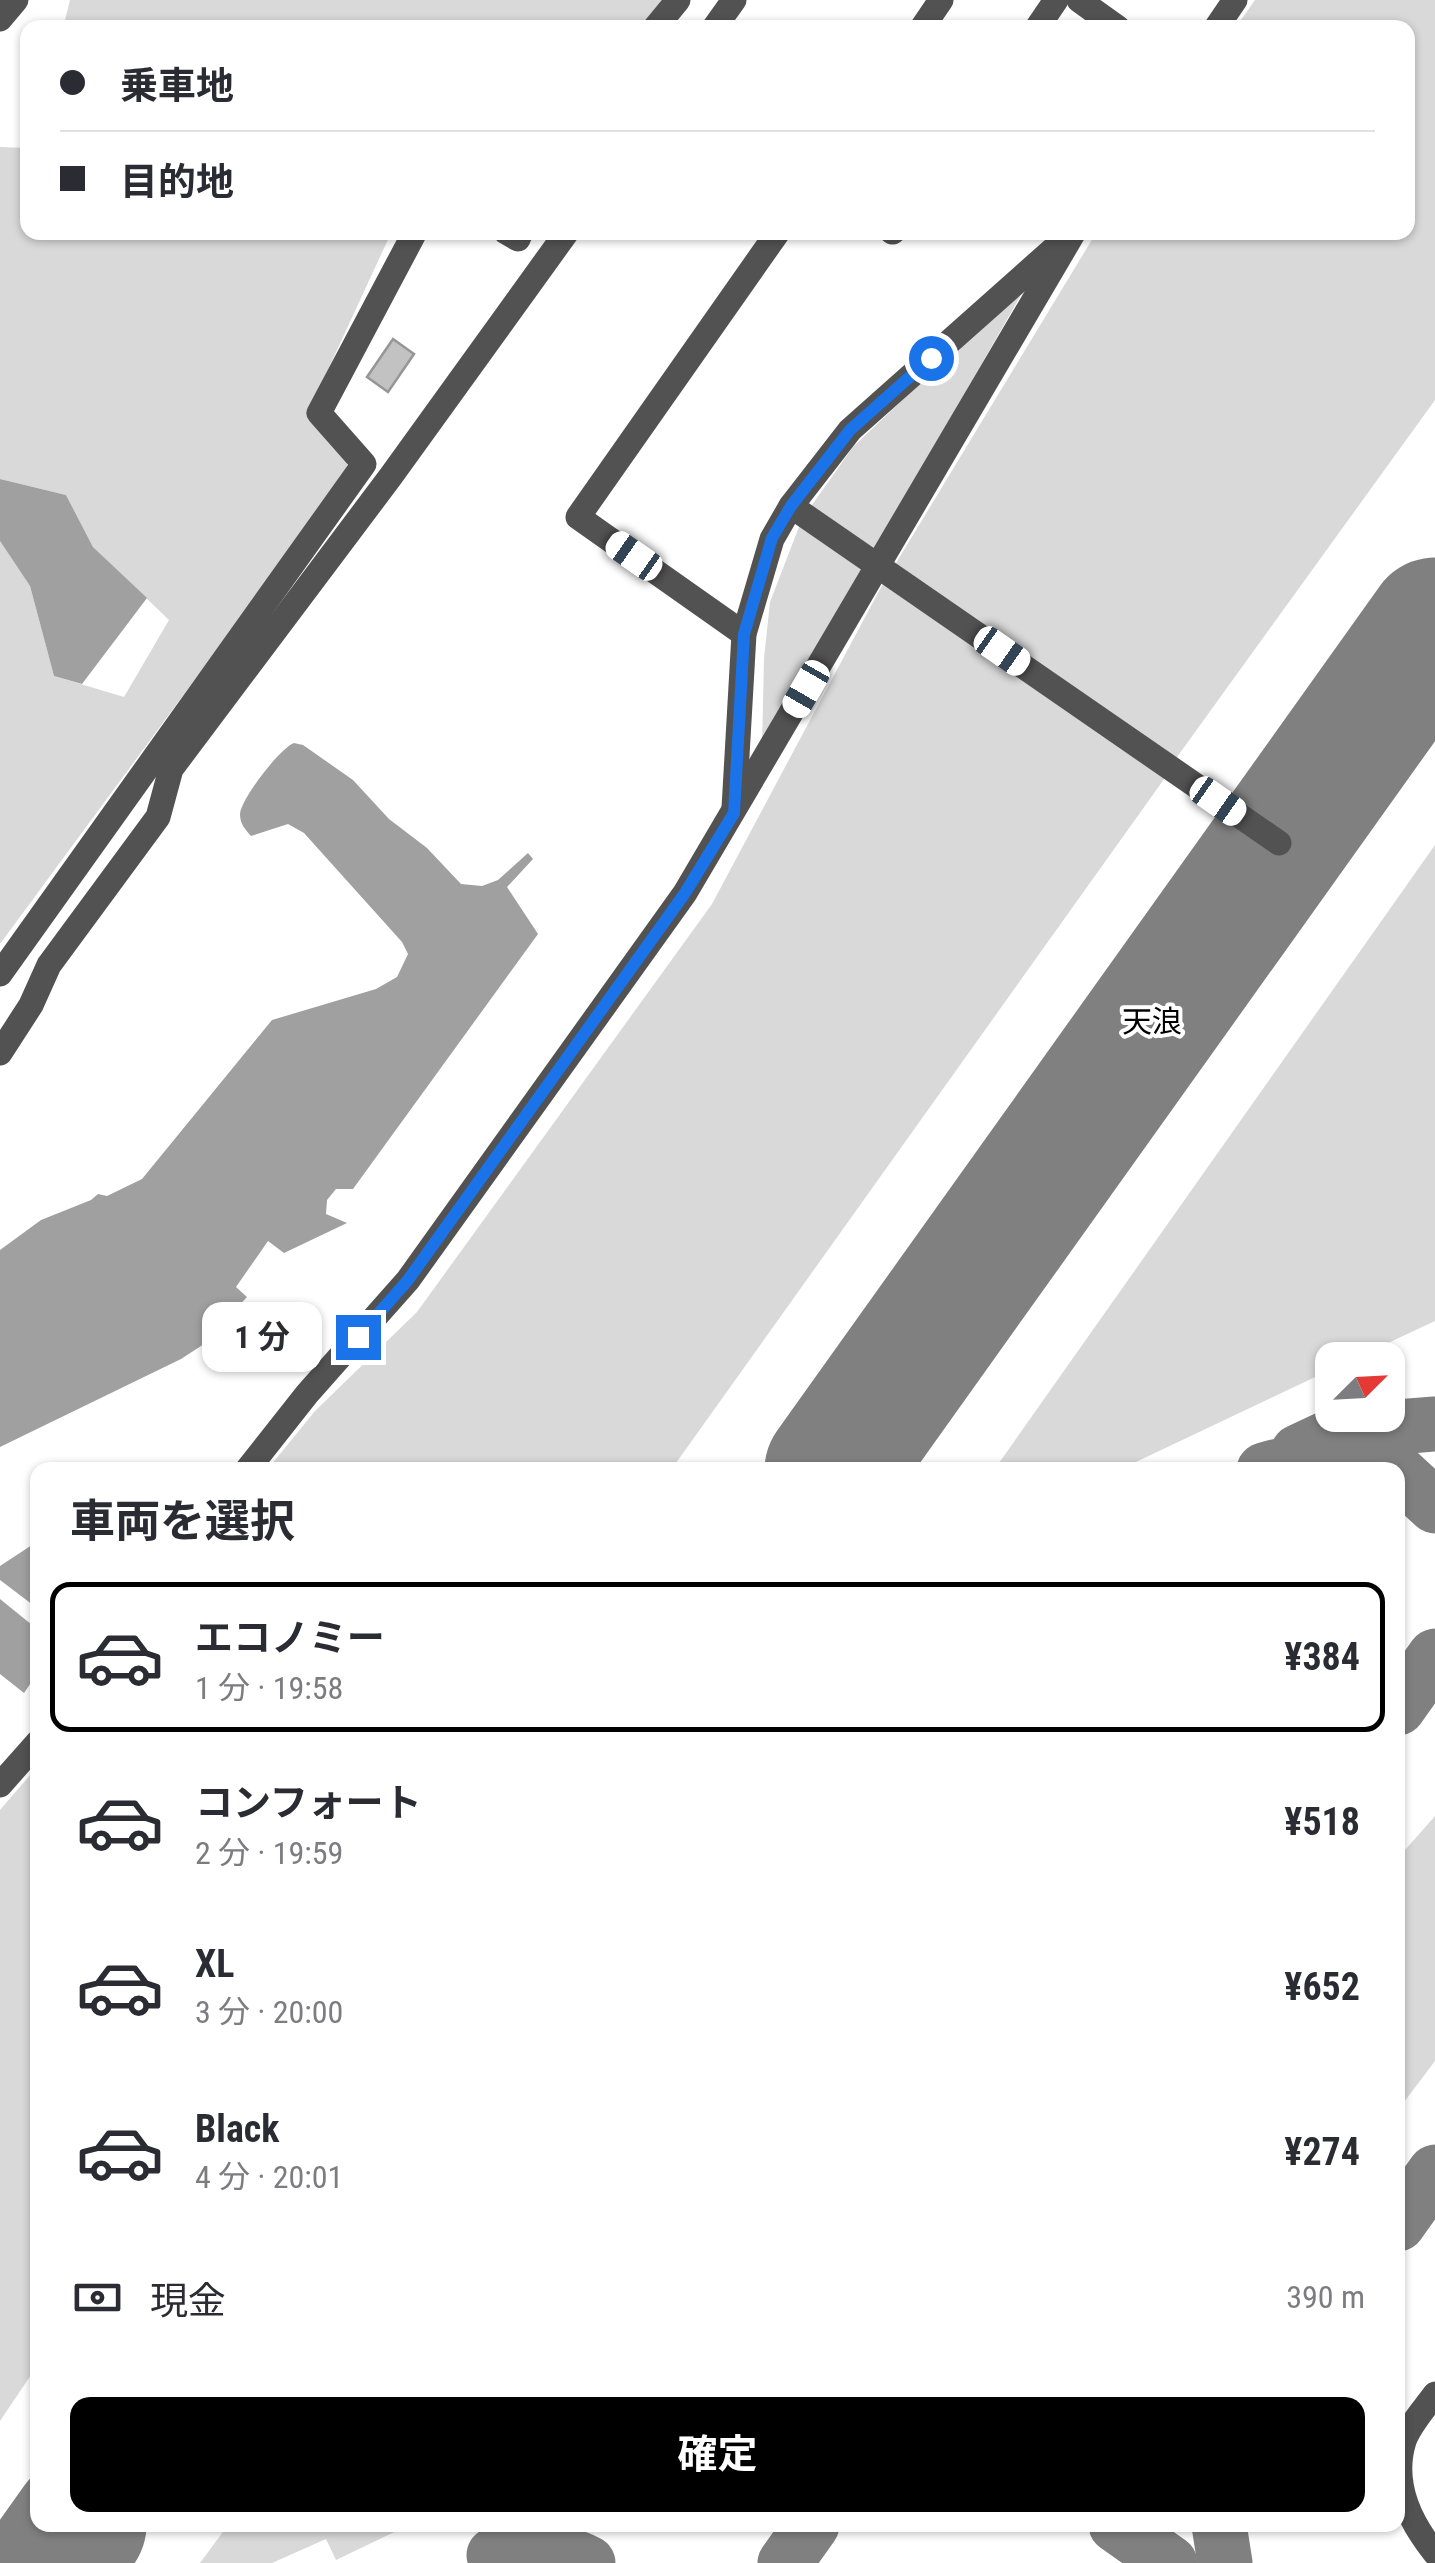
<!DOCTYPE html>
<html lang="ja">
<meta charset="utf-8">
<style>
body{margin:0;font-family:"Roboto Condensed","Noto Sans JP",sans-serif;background:#f7f7f7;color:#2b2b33;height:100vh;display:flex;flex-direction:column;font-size:38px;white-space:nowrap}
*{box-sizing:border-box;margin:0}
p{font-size:32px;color:#7c7c81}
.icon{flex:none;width:55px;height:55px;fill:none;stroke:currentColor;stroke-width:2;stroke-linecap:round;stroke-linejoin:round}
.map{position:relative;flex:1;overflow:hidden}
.drawer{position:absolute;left:30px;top:1462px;width:1375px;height:1070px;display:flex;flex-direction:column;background:#fff;border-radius:20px;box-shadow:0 2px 8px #0004}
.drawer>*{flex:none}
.hud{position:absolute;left:20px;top:20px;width:1395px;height:220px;border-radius:20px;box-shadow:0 2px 8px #0004;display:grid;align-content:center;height:220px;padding:0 40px;background:#fff}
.needle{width:65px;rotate:66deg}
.tools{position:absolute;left:1315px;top:1342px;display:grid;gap:20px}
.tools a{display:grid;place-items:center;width:90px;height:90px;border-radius:20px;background:#fff;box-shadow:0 2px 8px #0004;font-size:50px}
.end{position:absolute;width:45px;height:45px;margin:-22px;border:12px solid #1a73e8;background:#fff;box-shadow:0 0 0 5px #fff}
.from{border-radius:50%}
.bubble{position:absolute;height:70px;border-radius:20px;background:#fff;box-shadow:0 2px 8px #0004;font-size:32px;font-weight:700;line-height:70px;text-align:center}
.car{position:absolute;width:30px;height:60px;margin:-30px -15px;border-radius:12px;box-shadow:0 0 8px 2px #0007;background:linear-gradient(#fff 24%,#345 0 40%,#fff 0 76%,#345 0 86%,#fff 0)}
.hud b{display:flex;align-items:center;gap:35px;height:95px;font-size:38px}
.hud b+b{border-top:2px solid #e1e1e2}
.hud i{width:25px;height:25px;background:#2b2b33}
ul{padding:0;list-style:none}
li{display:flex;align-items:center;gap:30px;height:150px;margin:0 20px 15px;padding:0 20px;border:5px solid transparent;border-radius:20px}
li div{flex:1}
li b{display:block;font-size:38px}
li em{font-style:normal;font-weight:700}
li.on{border-color:#000}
li>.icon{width:90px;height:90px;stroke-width:1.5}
h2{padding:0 40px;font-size:45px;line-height:120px}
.pay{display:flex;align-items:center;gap:25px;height:110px;padding:0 40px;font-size:38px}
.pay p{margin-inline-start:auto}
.action{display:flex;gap:20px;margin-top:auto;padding:20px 40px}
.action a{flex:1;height:115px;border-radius:20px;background:#000;color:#fff;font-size:40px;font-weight:700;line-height:115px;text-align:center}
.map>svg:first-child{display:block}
.green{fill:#d9d9d9}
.water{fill:#a0a0a0}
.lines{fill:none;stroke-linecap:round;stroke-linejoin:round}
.taxiway{stroke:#808080;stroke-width:55}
.runway{stroke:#808080;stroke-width:135}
.building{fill:#c2c2c2;stroke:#969696;stroke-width:2.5}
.minor{stroke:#525252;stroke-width:25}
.route{stroke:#1a73e8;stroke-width:12}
.labels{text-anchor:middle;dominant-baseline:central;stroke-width:8;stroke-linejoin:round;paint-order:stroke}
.quarter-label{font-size:30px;fill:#000;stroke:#fff}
</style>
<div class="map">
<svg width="1435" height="2563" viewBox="0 0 1435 2563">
<rect width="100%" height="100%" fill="#fff"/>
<g class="green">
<polygon points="70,0 666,0 644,28 63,28"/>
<polygon points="1255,0 1435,0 1435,400 1172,764 893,568 1096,233 1408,232 1408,28 1236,27"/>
<polygon points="0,147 27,148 28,232 391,233 307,415 346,460 349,470 0,944 0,541 30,586 54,676 124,697 169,620 93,547 66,495 0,479"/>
<polygon points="1021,295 762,747 764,658 770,602 802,519 853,447 952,353"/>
<polygon points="887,576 1167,775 671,1470 267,1470 315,1411 417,1312 712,904"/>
<polygon points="1435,845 1435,1321 1352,1360 1332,1360 1332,1369 1119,1470 994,1470"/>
<polygon points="37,1767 37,2366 0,2421 0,1810"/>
<polygon points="1435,1816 1435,2061 1398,2110 1398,1858"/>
<polygon points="228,2525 409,2525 336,2560 326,2539 272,2563 200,2563"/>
</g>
<g class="water">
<polygon points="0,479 66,495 93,547 147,598 82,684 54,676 30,586 0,541"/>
<path d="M294,743L303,745L353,780L389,819L427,848L461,884L482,886L498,880L528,853L533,859L507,887L538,934L353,1189H336L327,1200L326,1214L347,1223L284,1253L268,1241L236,1287L247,1297L201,1346L181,1359L0,1447V1250L41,1220L91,1200L98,1194L107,1196L142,1179L272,1020L376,989L397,977L408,954L402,942L304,833L288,824L251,836C245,829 240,824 240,814C241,799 280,748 294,743Z"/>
<polygon points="35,1543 38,1545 37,1608 0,1580 0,1566"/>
<polygon points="0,1599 37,1629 37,1674 24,1693 0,1674"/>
</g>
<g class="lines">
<g class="taxiway">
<polyline points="1339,1438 1397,1427 1435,1424"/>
<polyline points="1298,1452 1377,1415"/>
<path d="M1264,1470C1310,1457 1348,1449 1393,1470"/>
<polyline points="1398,1472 1435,1506"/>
<polyline points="1398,1708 1435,1656"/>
<polyline points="1398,2224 1435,2172"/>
<polyline points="1116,2525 1170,2563"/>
<polyline points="1219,2525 1225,2563"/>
<path d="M494,2555C526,2551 558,2547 588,2563"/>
<polyline points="785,2563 812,2525"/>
</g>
<g class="runway">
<polyline points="832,1470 1435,625"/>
<polyline points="52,2563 79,2525"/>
</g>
</g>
<polygon class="building" points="393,339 414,354 388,392 367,377"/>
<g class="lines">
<g class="minor">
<polyline points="1079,0 1118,28"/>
<polyline points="0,19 16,0"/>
<polyline points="655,28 678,0"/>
<polyline points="714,28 734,0"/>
<polyline points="922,28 941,0"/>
<polyline points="1037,28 1056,0"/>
<polyline points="1216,28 1235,0"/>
<polyline points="506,232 518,239 521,232"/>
<polyline points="892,232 893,232"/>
<polyline points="791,506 1279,843"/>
<polyline points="744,634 578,517 778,232"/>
<polyline points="734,808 744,634 772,539 791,506 850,430 1057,246"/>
<polyline points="0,974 364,464 319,413 415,232"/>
<polyline points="0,1053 31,1005 49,965 158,817 171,769 391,476 567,232"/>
<polyline points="247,1470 307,1394 408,1280 685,893 1074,232"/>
<polyline points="0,1785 38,1742"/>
<path d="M1435,2394C1425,2408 1410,2424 1404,2441C1391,2483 1409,2521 1435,2553"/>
</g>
</g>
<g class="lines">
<polyline class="route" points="358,1337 408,1280 685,893 734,813 744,634 772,538 791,506 850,430 931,358"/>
</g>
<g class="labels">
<g class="quarter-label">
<text x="1152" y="1021">天浪</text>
</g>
</g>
</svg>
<div class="tools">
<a><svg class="needle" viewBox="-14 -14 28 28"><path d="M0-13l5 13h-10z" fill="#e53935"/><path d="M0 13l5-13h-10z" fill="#7c7c81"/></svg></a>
</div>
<i class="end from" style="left:931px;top:358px"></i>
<i class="end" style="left:358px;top:1337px"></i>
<div class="bubble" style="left:202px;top:1302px;width:120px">1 分</div>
<i class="car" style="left:634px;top:556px;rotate:305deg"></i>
<i class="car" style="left:1002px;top:651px;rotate:125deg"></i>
<i class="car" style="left:806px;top:689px;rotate:210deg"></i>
<i class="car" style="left:1218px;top:801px;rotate:125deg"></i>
<div class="hud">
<b><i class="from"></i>乗車地</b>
<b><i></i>目的地</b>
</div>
<section class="drawer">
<h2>車両を選択</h2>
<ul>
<li class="on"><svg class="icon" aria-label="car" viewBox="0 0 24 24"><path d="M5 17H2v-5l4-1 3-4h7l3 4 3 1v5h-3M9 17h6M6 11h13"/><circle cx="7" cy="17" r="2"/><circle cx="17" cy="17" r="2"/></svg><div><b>エコノミー</b><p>1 分 · 19:58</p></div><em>¥384</em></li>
<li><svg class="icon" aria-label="car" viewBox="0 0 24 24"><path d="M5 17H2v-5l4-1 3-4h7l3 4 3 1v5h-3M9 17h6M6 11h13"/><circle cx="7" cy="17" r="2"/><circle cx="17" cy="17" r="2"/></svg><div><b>コンフォート</b><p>2 分 · 19:59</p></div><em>¥518</em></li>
<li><svg class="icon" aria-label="car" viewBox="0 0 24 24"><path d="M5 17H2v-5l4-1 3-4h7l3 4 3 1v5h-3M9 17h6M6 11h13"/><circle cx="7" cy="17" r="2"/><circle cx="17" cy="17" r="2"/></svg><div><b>XL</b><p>3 分 · 20:00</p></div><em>¥652</em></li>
<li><svg class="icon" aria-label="car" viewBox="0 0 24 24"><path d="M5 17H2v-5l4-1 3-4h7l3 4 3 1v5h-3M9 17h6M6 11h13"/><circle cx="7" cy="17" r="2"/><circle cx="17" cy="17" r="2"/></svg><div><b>Black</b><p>4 分 · 20:01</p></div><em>¥274</em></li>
</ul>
<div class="pay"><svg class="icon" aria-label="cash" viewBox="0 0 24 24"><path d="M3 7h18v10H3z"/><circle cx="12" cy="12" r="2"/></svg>現金<p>390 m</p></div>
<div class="action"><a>確定</a></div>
</section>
</div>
